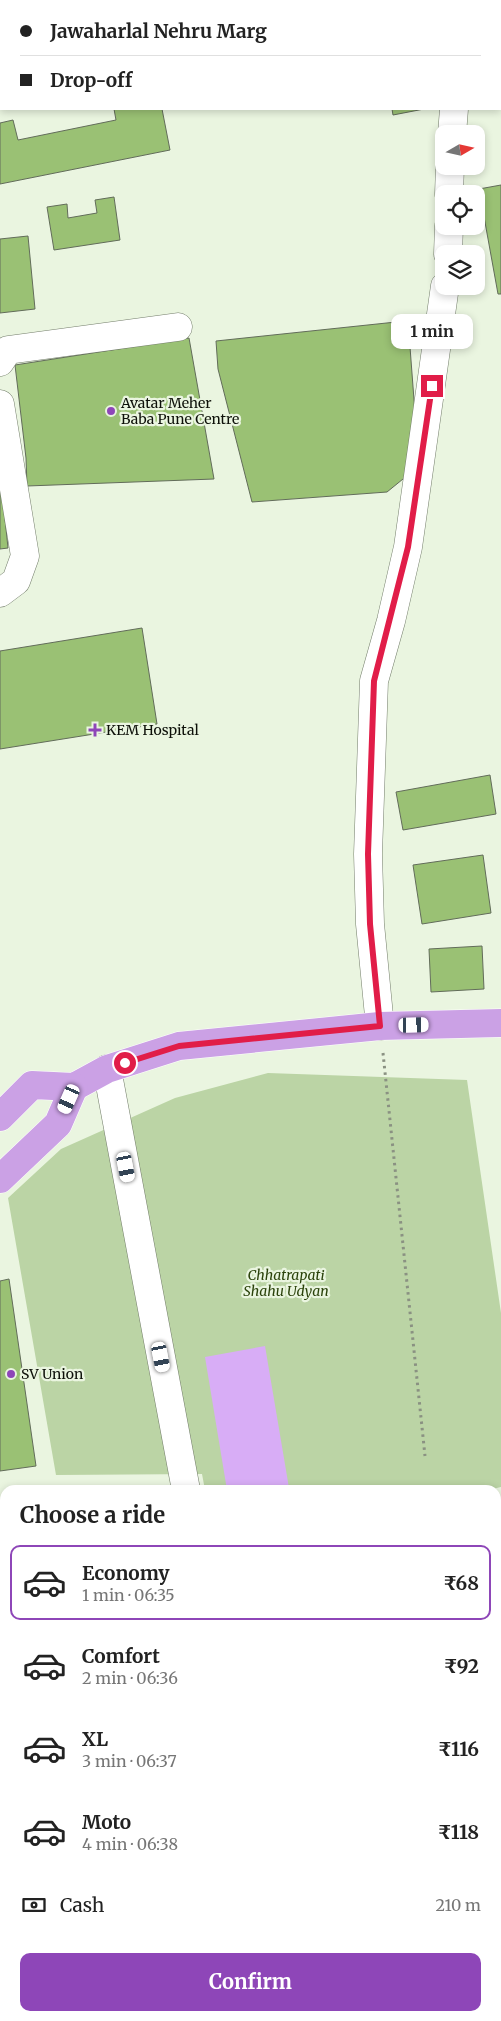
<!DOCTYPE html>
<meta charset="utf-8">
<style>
body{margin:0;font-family:Merriweather,serif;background:#f2f2f2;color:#222;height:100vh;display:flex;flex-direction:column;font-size:19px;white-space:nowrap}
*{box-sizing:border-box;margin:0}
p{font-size:16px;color:#767676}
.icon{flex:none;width:28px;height:28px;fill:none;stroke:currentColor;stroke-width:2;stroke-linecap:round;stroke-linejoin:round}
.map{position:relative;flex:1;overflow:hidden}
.details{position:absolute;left:0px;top:1485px;width:501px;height:536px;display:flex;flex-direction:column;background:#fff;border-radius:15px 15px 0 0;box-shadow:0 2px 8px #0003}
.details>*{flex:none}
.banner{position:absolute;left:0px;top:0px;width:501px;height:110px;box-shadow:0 2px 8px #0003;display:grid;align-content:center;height:110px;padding:0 20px;background:#fff}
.needle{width:32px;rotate:81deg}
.tools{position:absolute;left:435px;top:125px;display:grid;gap:10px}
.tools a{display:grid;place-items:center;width:50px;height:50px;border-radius:10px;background:#fff;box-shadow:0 2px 8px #0003;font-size:25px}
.end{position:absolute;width:22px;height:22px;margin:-11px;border:6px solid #e11d48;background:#fff;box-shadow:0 0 0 2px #fff}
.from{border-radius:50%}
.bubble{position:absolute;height:35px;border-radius:10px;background:#fff;box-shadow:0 2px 8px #0003;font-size:16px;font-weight:700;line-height:35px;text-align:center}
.car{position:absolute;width:15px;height:30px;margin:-15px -8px;border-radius:6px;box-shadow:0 0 4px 1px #0007;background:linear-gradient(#fff 24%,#345 0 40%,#fff 0 76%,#345 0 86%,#fff 0)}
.banner b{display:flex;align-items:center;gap:18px;height:48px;font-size:19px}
.banner b+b{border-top:1px solid #e0e0e0}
.banner i{width:12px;height:12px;background:#222}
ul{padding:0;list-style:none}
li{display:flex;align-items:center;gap:15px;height:75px;margin:0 10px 8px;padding:0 10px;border:2px solid transparent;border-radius:10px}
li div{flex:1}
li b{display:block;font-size:19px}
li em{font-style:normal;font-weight:700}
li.on{border-color:#8e46b8}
li>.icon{width:45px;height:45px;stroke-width:1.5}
h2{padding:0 20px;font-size:22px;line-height:60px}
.pay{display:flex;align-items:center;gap:12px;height:55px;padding:0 20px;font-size:19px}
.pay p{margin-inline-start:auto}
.action{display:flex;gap:10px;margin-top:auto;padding:10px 20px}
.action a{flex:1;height:58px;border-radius:10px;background:#8e46b8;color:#fff;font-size:20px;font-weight:700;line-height:58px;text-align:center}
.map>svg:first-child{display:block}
.green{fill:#bbd4a5}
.water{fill:#d8adf6}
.building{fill:#9ac174;stroke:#626c5a}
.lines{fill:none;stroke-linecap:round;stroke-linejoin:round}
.service-casing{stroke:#747e6b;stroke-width:18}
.minor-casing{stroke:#747e6b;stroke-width:29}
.tertiary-casing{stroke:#747e6b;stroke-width:29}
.secondary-casing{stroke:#747e6b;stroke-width:29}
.primary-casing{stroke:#fff;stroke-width:29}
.path{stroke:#8a9182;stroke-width:3;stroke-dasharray:2.5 4;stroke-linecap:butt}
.service{stroke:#fff;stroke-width:16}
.minor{stroke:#fff;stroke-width:28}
.tertiary{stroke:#fff;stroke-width:28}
.secondary{stroke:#e5d0f2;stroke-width:28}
.primary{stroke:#cba1e5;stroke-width:28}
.route{stroke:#e11d48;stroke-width:6}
.poi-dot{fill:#8e46b8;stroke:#eaf5e0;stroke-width:2}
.labels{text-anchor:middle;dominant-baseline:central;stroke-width:4.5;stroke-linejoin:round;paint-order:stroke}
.poi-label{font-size:14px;fill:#0d1009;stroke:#eaf5e0;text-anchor:start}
.park-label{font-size:14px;font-style:italic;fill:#2a420a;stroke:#eaf5e0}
</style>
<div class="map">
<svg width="501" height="2021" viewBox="0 0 501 2021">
<rect width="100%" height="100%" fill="#eaf5e0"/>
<polygon class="green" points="268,1073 467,1080 501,1313 501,1487 488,1490 205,1490 202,1474 56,1475 8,1198 61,1149 175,1098"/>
<polygon class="water" points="265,1346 289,1488 227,1490 205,1357"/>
<g class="building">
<rect x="93" y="0" width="47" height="1"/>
<polygon points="168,0 215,0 216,1 168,1"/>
<polygon points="114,109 162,109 170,150 0,184 0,123 13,120 18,140 116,120"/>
<polygon points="392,109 424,109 393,115"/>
<polygon points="501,185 501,294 498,294 479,189"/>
<polygon points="114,197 120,240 54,250 47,207 67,204 68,218 97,213 95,200"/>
<polygon points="28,236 35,309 0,313 0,239"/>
<polygon points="415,320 424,322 425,345 410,347 419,466 387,492 252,502 218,369 216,341"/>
<polygon points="189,338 214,479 27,486 26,458 15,365"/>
<polygon points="0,470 8,548 0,549"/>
<polygon points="142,628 157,724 0,749 0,651"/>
<polygon points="490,775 496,814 403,830 396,792"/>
<polygon points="483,855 491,913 422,924 413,865"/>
<polygon points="482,946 484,989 431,992 429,949"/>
<polygon points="9,1279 36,1466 0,1471 0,1281"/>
<rect x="0" y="1501" width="5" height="52"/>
<polygon points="496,1518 501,1518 501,1574 499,1574"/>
<rect x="496" y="1599" width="5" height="46"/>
<polygon points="501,1909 501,1946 496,1947 496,1910"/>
<polygon points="280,2016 323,2016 323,2021 281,2021"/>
<polygon points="353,2016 397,2016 397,2021 354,2021"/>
</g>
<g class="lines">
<defs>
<g id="service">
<polyline points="496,1859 499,1874"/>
<polyline points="0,1894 5,1893"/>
</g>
<g id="minor">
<polyline points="452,134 454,109"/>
<polyline points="449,194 450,166"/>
<polyline points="448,254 449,226"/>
<polyline points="0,362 8,350 178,327"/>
<polyline points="0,404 25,556 16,581 0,593"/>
<polyline points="380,1026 370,924 368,854 374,681 391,621 408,547 445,286"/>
<polyline points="107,1069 186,1490"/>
<polyline points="496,1687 501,1687"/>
<polyline points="0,1798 5,1796"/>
<polyline points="463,2021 486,2016"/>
</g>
<g id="tertiary">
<polyline points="467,0 467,1"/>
<polyline points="500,58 501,60"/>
</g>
<g id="secondary">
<polyline points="0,1962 5,1997"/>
<polyline points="8,2016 9,2021"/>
</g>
<g id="primary">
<polyline points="0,1117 32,1085 74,1087 107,1069 179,1046 380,1026 501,1023"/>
<polyline points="0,1179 58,1124 74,1087"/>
</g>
</defs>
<use href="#service" class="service-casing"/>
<use href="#minor" class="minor-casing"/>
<use href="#tertiary" class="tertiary-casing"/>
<use href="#secondary" class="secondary-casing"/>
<use href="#primary" class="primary-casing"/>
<polyline class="path" points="383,1053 425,1456"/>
<use href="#service" class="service"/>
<use href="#minor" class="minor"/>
<use href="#tertiary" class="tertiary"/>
<use href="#secondary" class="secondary"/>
<use href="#primary" class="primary"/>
</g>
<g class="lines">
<polyline class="route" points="125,1063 179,1046 380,1026 370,924 368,854 374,681 408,547 432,386"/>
</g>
<g class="poi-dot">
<circle cx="111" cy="411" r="5"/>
<path d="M92.5 722.5h5v5h5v5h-5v5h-5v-5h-5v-5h5z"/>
<circle cx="11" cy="1374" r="5"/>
</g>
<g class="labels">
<g class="poi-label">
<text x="121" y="403">Avatar Meher<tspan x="121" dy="16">Baba Pune Centre</tspan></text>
<text x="106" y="730">KEM Hospital</text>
<text x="21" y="1374">SV Union</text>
</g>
<g class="park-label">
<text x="286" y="1275">Chhatrapati<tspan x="286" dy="16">Shahu Udyan</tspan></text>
</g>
</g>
</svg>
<div class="tools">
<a><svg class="needle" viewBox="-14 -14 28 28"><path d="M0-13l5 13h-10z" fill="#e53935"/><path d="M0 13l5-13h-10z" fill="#767676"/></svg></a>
<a><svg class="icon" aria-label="locate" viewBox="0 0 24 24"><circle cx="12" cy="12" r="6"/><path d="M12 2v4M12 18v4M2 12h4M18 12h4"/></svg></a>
<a><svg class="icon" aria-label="layers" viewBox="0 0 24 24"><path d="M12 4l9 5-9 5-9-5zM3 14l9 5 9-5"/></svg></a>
</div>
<i class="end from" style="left:125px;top:1063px"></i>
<i class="end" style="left:432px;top:386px"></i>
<div class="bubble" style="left:391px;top:314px;width:82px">1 min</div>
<i class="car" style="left:414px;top:1025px;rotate:89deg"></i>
<i class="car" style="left:69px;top:1099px;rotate:204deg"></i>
<i class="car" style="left:126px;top:1167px;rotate:169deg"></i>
<i class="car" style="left:161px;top:1357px;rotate:169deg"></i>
<div class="banner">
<b><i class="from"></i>Jawaharlal Nehru Marg</b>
<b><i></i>Drop-off</b>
</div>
<section class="details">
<h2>Choose a ride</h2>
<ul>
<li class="on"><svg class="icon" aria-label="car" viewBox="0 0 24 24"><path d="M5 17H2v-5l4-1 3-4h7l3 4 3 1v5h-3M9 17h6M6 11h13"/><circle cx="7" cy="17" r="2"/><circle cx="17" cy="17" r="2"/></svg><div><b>Economy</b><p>1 min · 06:35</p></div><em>₹68</em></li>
<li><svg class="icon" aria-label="car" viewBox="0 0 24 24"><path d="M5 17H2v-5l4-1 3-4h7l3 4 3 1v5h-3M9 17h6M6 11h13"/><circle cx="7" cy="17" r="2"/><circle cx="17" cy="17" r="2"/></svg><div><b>Comfort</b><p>2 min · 06:36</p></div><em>₹92</em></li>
<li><svg class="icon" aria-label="car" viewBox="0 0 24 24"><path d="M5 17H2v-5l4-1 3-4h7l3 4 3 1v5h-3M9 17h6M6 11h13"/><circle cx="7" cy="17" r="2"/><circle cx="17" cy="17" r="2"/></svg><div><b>XL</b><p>3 min · 06:37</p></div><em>₹116</em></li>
<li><svg class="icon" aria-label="car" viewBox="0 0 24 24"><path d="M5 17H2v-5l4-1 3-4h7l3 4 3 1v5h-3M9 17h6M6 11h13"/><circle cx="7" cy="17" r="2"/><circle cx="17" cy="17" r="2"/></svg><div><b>Moto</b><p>4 min · 06:38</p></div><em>₹118</em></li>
</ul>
<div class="pay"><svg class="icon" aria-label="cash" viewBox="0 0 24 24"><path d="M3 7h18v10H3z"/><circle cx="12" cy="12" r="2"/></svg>Cash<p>210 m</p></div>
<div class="action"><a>Confirm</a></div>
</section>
</div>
